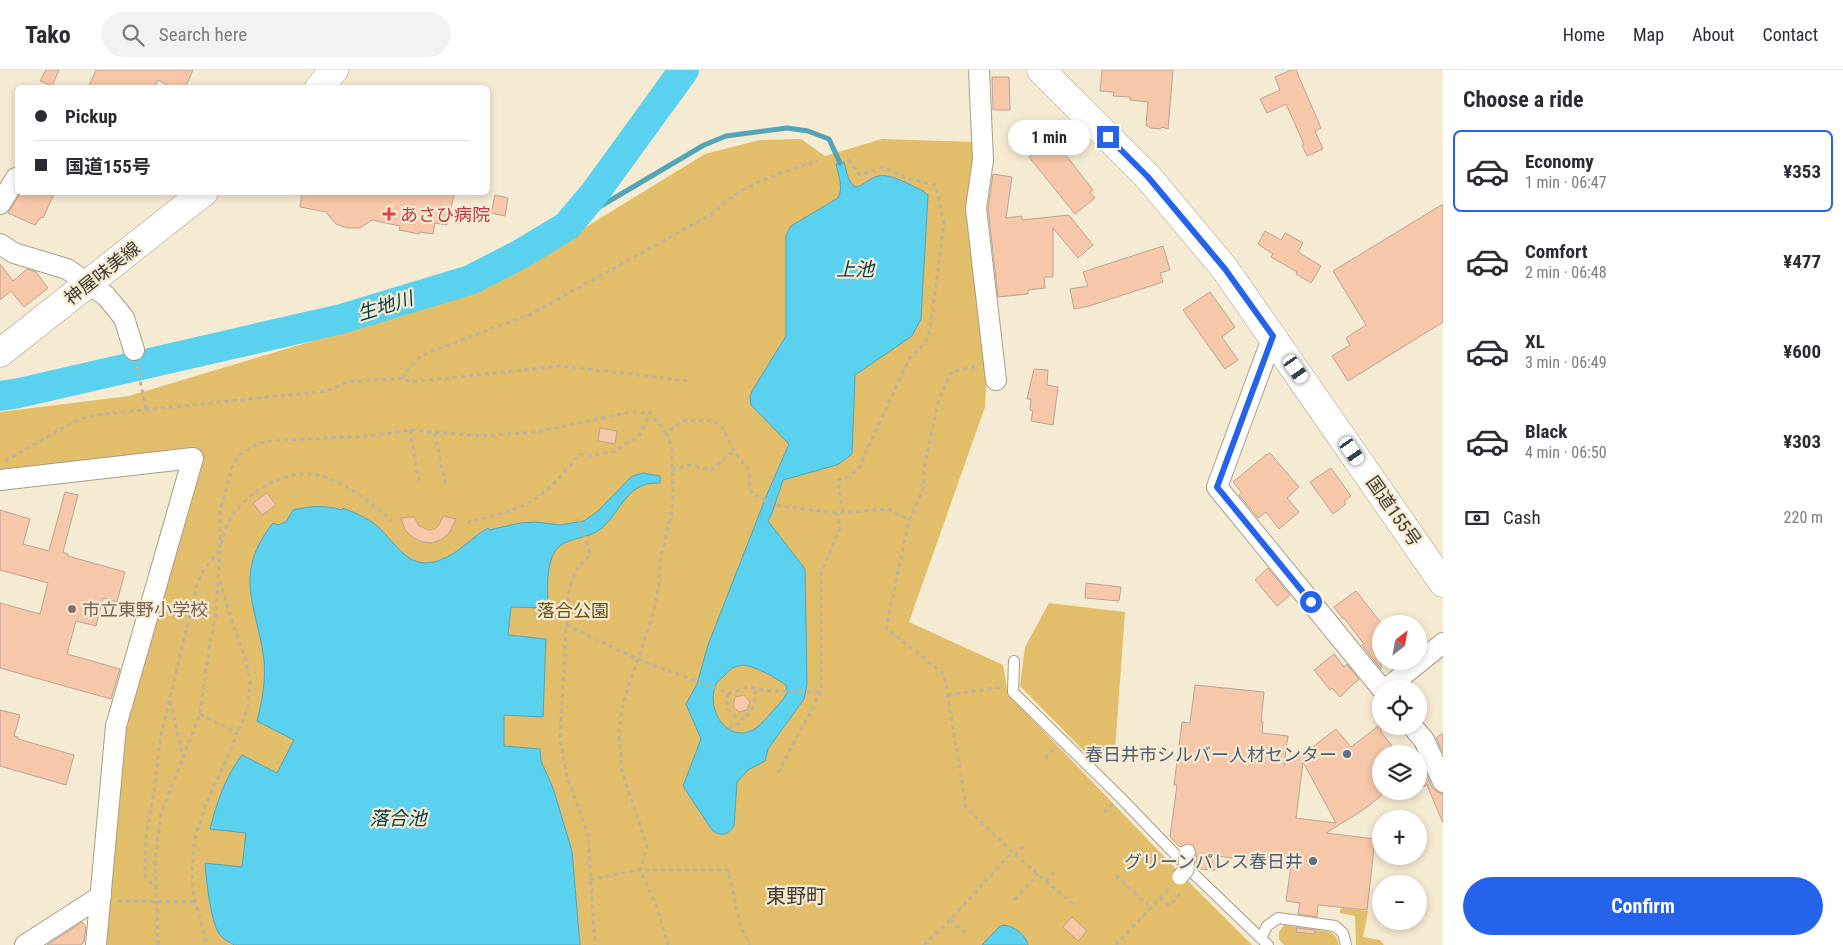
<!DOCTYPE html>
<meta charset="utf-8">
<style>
body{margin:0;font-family:"Roboto Condensed","Noto Sans JP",sans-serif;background:#f2f2f3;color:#2b2b33;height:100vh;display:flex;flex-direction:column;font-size:19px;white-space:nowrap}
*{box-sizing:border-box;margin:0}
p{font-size:16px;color:#7c7c81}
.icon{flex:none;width:28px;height:28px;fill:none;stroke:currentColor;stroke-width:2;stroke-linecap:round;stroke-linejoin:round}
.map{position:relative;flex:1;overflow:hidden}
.sheet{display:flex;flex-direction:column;background:#fff;width:400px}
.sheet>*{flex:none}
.top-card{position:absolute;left:15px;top:15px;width:475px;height:110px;border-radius:8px;box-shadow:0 2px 8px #0003;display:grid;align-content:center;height:110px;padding:0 20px;background:#fff}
.needle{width:32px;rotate:31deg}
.fabs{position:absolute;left:1372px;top:545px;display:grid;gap:10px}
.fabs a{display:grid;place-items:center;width:55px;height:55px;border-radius:50%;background:#fff;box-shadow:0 2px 8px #0003;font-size:25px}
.end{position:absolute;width:22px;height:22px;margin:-11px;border:6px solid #2563eb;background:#fff;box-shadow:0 0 0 2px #fff}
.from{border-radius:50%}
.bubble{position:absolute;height:35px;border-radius:18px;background:#fff;box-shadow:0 2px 8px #0003;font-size:16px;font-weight:700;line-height:35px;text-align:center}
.car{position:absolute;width:15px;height:30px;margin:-15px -8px;border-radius:6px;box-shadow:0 0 4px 1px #0007;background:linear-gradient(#fff 24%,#345 0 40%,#fff 0 76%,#345 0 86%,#fff 0)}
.top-card b{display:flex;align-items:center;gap:18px;height:48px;font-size:19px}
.top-card b+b{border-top:1px solid #e1e1e2}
.top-card i{width:12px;height:12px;background:#2b2b33}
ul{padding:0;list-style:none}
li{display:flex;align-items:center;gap:15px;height:82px;margin:0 10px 8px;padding:0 10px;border:2px solid transparent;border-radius:8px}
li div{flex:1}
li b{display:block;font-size:19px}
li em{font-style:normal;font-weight:700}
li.active{border-color:#2563eb}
li>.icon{width:45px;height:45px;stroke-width:1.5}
h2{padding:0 20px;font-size:22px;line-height:60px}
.pay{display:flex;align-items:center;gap:12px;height:55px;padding:0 20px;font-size:19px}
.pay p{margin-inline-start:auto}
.button{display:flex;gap:10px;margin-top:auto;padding:10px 20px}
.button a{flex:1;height:58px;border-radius:30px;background:#2563eb;color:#fff;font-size:20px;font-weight:700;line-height:58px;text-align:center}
header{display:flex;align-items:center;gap:30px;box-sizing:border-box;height:70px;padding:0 25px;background:#fff;border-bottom:1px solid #e1e1e2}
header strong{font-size:24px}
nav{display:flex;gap:28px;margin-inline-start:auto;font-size:18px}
.search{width:350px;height:45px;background:#f2f2f3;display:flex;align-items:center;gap:12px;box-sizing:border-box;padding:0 18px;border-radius:28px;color:#7c7c81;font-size:19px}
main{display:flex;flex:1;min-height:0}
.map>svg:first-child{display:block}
.green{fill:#e2bd6a}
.water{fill:#5ad1ef;stroke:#52a4b6;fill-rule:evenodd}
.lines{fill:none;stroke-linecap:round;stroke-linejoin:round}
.stream{stroke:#52a4b6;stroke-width:5}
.river{stroke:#5ad1ef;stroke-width:30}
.building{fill:#f6c7a8;stroke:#bba495;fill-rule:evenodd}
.service-casing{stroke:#a89d87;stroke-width:12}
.minor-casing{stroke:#a89d87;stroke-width:22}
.secondary-casing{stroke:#a89d87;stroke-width:29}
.trunk-casing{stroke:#a89d87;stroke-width:29}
.path{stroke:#bcb3a0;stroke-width:3;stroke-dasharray:4 4;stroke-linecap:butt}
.service{stroke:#fff;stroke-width:10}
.minor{stroke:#fff;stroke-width:20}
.secondary{stroke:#fff;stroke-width:28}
.trunk{stroke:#fff;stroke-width:28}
.pedestrian-bridge-casing{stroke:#a89d87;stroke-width:17;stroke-linecap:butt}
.pedestrian-bridge{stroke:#fff;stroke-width:15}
.route{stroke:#2563eb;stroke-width:6}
.health-dot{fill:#e0444e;stroke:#f5ead2;stroke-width:2}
.education-dot{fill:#8d6e63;stroke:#f5ead2;stroke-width:2}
.service-dot{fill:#5c6f8a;stroke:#f5ead2;stroke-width:2}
.labels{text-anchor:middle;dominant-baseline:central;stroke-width:4.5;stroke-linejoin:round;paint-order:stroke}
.health-label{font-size:18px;fill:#be3a42;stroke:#f5ead2;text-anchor:start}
.street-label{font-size:18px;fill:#3f3a31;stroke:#f5ead2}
.education-label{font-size:18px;fill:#785e54;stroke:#f5ead2;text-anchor:start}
.park-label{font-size:18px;fill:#6a500d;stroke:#f5ead2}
.service-label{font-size:18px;fill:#4e5e75;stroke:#f5ead2;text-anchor:end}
.water-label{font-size:19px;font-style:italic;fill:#033c48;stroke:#f5ead2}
.quarter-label{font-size:20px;fill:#3f3a31;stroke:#f5ead2}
</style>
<header>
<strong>Tako</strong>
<div class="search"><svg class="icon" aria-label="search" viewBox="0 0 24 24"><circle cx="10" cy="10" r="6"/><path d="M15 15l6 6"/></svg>Search here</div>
<nav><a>Home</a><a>Map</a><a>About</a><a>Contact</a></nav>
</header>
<main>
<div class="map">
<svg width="1443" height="875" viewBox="0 0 1443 875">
<rect width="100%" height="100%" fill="#f5ead2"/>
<g class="green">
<polygon points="801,69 825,86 882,69 974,72 967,141 987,302 985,337 909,552 1003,595 1008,624 1177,800 1252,875 106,875 122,668 203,384 0,404 0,342 129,326 430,236 487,213 537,187 705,84 760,70"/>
<polygon points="1049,533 1125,542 1115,681 1087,684 1020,616 1025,577"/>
<polygon points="1343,838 1368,841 1363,867 1380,870 1384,875 1356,875 1355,846 1340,843 1340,839"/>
<polygon points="1284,855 1331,862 1336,867 1339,875 1284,875 1279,869 1279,862"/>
</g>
<g class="water">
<path d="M844,92C855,141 863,101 887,106C899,108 912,116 923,121L928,125L921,249L912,266L855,305L852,384L839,394L833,396L783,410L772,443L768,451L805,499L807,614L804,629L768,679L765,691L748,700L737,712L734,756C728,765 721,767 712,760L683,716L701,669L686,634L697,614L708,575L768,422L789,374L751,335L750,327L752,321L786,266V165L791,156L838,128C844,117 838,105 836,94ZM744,595C759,598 774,607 786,615L787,623C783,631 776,637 770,644C766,649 761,654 756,658C730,676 706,642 715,617C717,611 721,609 725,605C731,598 735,596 744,595Z"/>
<path d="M643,403L660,406V413C627,411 622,440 602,458C589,470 565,466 555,481C545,497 548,520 548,538L511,537L508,565L546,569L543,647L504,645V676L540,679L541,691L553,718L572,781L580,875H234C230,872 224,870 221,866C211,857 206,808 205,793L242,797L246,763L210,759C217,732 225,707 242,685L277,703L294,670L257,651C262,632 266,610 264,590C257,535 232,505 273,453L278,455L286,452L293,440C310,436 325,435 342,440L343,438C355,443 366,447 377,456C399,475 409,506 447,487C462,480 473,466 488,458L489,460L520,453L536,452L560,455L584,451L598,441L632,406Z"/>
<path d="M1003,855C1014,856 1026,865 1028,875H982L999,857Z"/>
</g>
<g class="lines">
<polyline class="stream" points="567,156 704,75 726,66 787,58 808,61 829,69 840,93"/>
<polyline class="river" points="0,326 19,323 341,249 470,210 519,185 567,156 594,124 684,0"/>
</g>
<g class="building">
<polygon points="46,0 59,0 52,16 40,11"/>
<polygon points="96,0 193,0 185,18 173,18 158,10 154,18 88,18"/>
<polygon points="1102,0 1173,0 1168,59 1162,57 1160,59 1151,58 1146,55 1148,32 1130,30 1130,27 1113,26 1114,22 1100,21"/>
<polygon points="1291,0 1296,0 1321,58 1315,61 1323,79 1307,86 1302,75 1304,74 1286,34 1267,43 1260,29 1280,20 1275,7"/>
<polygon points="992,7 1009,7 1010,40 993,40"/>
<polygon points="1054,70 1093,120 1090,122 1095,128 1075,144 1029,87"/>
<polygon points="993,104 1012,107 1006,148 1022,146 1022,150 1069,145 1093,175 1078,188 1053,158 1053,207 1044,207 1045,218 1028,220 1028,224 998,227 988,138"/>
<polygon points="21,122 55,122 43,148 41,147 35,155 8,143"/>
<polygon points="302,122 452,122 452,124 454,125 447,155 435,153 433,164 420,162 419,164 399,160 400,156 372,150 360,158 347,158 336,154 326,142 300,137"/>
<polygon points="495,125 508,128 505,146 491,143"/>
<polygon points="1443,134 1443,252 1348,311 1332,286 1350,275 1346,268 1366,255 1333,201"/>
<polygon points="1265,161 1281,170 1285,163 1303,173 1298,182 1321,196 1311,213 1296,204 1297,202 1271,187 1273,184 1258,174"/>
<polygon points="1163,176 1170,200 1160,203 1163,212 1089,236 1074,239 1070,219 1088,216 1083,202"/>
<polygon points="0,194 13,211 27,199 36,202 48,218 24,237 11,221 0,230"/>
<polygon points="1210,222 1235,257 1222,267 1238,290 1225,299 1183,240"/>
<polygon points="1034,299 1048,300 1047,315 1058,317 1053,355 1031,351 1033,341 1030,340 1031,329 1027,329"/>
<polygon points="600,358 617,361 615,374 598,371"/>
<polygon points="1270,383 1299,417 1287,428 1299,442 1279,459 1266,442 1258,448 1239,425 1242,423 1233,412 1267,384 1268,385"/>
<polygon points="1331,398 1351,426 1344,431 1346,434 1333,444 1310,412"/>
<polygon points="65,422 78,425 63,482 68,484 68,486 125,502 117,532 103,528 96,556 76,551 67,584 120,599 111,629 0,598 0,533 40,544 48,513 0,500 0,440 30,449 23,474 49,481"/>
<polygon points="267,423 276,435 262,445 253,433"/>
<polygon points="443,446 456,449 449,463 442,469 432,473 422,472 412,467 405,460 401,448 414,447 419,456 429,460 435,459 439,455"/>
<polygon points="1268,498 1290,525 1277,536 1255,510"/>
<polygon points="1086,513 1121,517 1119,531 1085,528"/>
<polygon points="1356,521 1381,553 1381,599 1362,575 1364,574 1344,548 1343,549 1334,537"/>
<polygon points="1334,584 1344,597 1347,594 1359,609 1340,627 1332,618 1330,620 1314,600"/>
<path d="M1195,615L1264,622L1261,652H1263L1262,663L1288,666L1284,695L1305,680V683L1336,659L1351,677L1381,654V662L1398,684H1381V726L1363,740L1326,763L1375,769L1367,840L1318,835L1317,847L1298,844L1300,833L1286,831L1291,796L1217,786L1215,800L1200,799L1196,794V783L1193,775L1187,774L1180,777L1170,767L1177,715H1174L1182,652L1190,653ZM1303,692L1336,753L1296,748Z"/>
<polygon points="744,625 750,632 747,640 739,642 733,636 735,627"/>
<polygon points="0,640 20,645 14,666 18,667 18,669 74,685 66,715 0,696"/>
<polygon points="1443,663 1443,683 1436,668"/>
<polygon points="1419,687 1432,717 1437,722 1443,724 1443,753 1427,715 1419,718"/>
<polygon points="1072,847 1087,861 1078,871 1063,857"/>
<polygon points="82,852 86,857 84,872 81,875 47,875"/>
<polygon points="1297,858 1315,860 1315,864 1296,862"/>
</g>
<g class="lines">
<defs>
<g id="service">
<polyline points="1014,591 1013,622 1120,727 1196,806 1268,875"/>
<polyline points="1261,868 1267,856 1278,848 1335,856 1343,863 1346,875"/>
</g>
<g id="minor">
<polyline points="979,0 983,90 976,138 996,310"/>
<polyline points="0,134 16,108"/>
<polyline points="0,174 14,183 67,199 106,226 124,248 134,280"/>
<polyline points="1273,266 1217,417 1382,619"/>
<polyline points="0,410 193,388 116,656 96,875"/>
<polyline points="1386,619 1443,573"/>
<polyline points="1412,656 1424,670 1443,712"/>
<polyline points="25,875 101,826"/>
</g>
<g id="secondary">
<polyline points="319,18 334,0"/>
<polyline points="0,283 204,122"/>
</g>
<polyline id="trunk" points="1041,0 1148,107 1225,199 1443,513"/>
</defs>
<use href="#service" class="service-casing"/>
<use href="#minor" class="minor-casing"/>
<use href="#secondary" class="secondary-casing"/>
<use href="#trunk" class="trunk-casing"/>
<g class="path">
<polyline points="137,296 146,339"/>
<polyline points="975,297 952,301 939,329 925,392 923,420 909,450 886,558 944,604 966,737 1012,782 1075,836"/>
<path d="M402,308L416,290L427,283L529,245L712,144C741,114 780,103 818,91"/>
<polyline points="410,360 419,411"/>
<polyline points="435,363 445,413"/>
<polyline points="666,363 672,376 673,424 671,446 660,491 659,514 654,540 623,634 619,662 622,701 647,776 640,800 655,833 668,875"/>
<polyline points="5,391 75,351 94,345 327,321 347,312 402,308 411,312 560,296 689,311"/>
<polyline points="672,400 689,395 711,400 734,381"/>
<path d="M843,442L838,410C852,405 860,401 864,386L909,289L925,273L930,260L944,154L936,115L909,109L884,97L860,105L846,87"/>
<path d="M578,449L591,485C575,497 573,506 568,525L560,669L567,707L588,764L595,875"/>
<path d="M467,453C488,447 510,442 530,432C547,423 567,400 580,384L593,386L615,381L640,365L650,343L666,363L683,351H712L721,355L734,381L749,400V415L753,425L780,436L837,443L888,439L909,450"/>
<path d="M221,474C224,463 227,452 234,443C253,418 289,397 321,406C347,414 372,432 391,451"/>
<polyline points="220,511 236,564 246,591 250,611 248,639 237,663"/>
<polyline points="566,555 637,589 729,623 749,617 770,621 821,622"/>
<path d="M729,623C723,635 731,649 745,649L754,635L755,619"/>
<polyline points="948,625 1001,617"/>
<polyline points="170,631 183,687"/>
<path d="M200,644L237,663C223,705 195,742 193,788C192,801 192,823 196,834C199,848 204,861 206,875"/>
<polyline points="729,658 738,654 741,649"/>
<polyline points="1045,688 1055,678"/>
<polyline points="778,703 821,622 821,503 840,458 837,443"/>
<polyline points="1104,743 1112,734"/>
<polyline points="1015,785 1026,773"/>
<polyline points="1116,806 1151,838"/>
<polyline points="590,809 640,800 728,800 741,857 750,875"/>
<polyline points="1046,811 1056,800"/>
<polyline points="157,820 145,806 146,767 155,715 160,669 197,515 204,499 220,480 220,441 232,397 239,385 259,373 281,370 371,366 410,360 481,366 537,362 630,342 650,343"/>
<polyline points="1160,828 1170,818"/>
<polyline points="1015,830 1038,804"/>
<polyline points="118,831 195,832"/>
<polyline points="950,850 969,866"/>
<polyline points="158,875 155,788 161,744 200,644 210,572 216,544 220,480"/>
<polyline points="924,875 950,850 1012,782"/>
<polyline points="1116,875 1160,828 1169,836 1182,822"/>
</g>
<use href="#service" class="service"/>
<use href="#minor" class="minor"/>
<use href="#secondary" class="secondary"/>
<use href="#trunk" class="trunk"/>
<defs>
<polyline id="pedestrian-bridge" points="1180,807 1186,800 1187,783"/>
</defs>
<use href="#pedestrian-bridge" class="pedestrian-bridge-casing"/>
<use href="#pedestrian-bridge" class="pedestrian-bridge"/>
</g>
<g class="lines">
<polyline class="route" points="1108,67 1148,107 1225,199 1273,266 1217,417 1311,532"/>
</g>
<path class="health-dot" d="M386.5 136.5h5v5h5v5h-5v5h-5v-5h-5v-5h5z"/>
<circle class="education-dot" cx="72" cy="539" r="5"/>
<g class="service-dot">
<circle cx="1347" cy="684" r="5"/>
<circle cx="1313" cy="791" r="5"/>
</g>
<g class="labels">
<g class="health-label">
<text x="400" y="144">あさひ病院</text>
</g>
<g class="street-label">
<text transform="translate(102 203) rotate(-38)">神屋味美線</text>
<text transform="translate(1394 441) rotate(55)">国道155号</text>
</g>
<g class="education-label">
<text x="82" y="539">市立東野小学校</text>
</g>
<g class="park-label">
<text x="573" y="540">落合公園</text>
</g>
<g class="service-label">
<text x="1337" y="684">春日井市シルバー人材センター</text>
<text x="1303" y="791">グリーンパレス春日井</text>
</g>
<g class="water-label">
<text x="855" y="199">上池</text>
<text transform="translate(385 236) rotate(-17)">生地川</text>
<text x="398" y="748">落合池</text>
</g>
<g class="quarter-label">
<text x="796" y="826">東野町</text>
</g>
</g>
</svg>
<div class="fabs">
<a><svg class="needle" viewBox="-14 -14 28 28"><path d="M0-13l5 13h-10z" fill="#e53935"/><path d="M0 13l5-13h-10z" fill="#7c7c81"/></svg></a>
<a><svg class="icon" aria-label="locate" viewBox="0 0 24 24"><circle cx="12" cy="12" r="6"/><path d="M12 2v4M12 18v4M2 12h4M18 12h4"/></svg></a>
<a><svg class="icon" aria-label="layers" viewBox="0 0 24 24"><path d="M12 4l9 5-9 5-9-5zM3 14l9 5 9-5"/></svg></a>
<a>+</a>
<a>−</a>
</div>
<i class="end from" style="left:1311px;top:532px"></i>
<i class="end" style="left:1108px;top:67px"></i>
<div class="bubble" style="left:1008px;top:50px;width:82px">1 min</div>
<i class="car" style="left:1296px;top:299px;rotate:145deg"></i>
<i class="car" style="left:1352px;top:381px;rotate:145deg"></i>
<div class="top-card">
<b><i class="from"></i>Pickup</b>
<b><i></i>国道155号</b>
</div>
</div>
<section class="sheet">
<h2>Choose a ride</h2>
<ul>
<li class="active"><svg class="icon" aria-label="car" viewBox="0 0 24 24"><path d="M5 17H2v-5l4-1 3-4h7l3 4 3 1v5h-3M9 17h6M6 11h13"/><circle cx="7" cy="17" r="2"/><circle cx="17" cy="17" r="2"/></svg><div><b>Economy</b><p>1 min · 06:47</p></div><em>¥353</em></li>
<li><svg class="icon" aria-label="car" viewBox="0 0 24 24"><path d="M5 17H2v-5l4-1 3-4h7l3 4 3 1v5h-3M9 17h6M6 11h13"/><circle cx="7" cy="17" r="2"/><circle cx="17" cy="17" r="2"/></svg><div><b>Comfort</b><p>2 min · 06:48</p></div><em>¥477</em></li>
<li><svg class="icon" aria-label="car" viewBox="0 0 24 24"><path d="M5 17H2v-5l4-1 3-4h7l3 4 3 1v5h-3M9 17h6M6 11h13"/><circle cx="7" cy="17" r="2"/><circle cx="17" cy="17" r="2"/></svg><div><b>XL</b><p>3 min · 06:49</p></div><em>¥600</em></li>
<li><svg class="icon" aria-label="car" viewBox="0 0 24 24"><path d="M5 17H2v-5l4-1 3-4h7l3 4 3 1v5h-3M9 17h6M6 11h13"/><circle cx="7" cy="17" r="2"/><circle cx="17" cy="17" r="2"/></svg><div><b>Black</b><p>4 min · 06:50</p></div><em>¥303</em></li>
</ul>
<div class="pay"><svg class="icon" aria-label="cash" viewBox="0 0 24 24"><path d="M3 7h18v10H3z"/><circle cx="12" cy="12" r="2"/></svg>Cash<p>220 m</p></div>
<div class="button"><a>Confirm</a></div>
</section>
</main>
